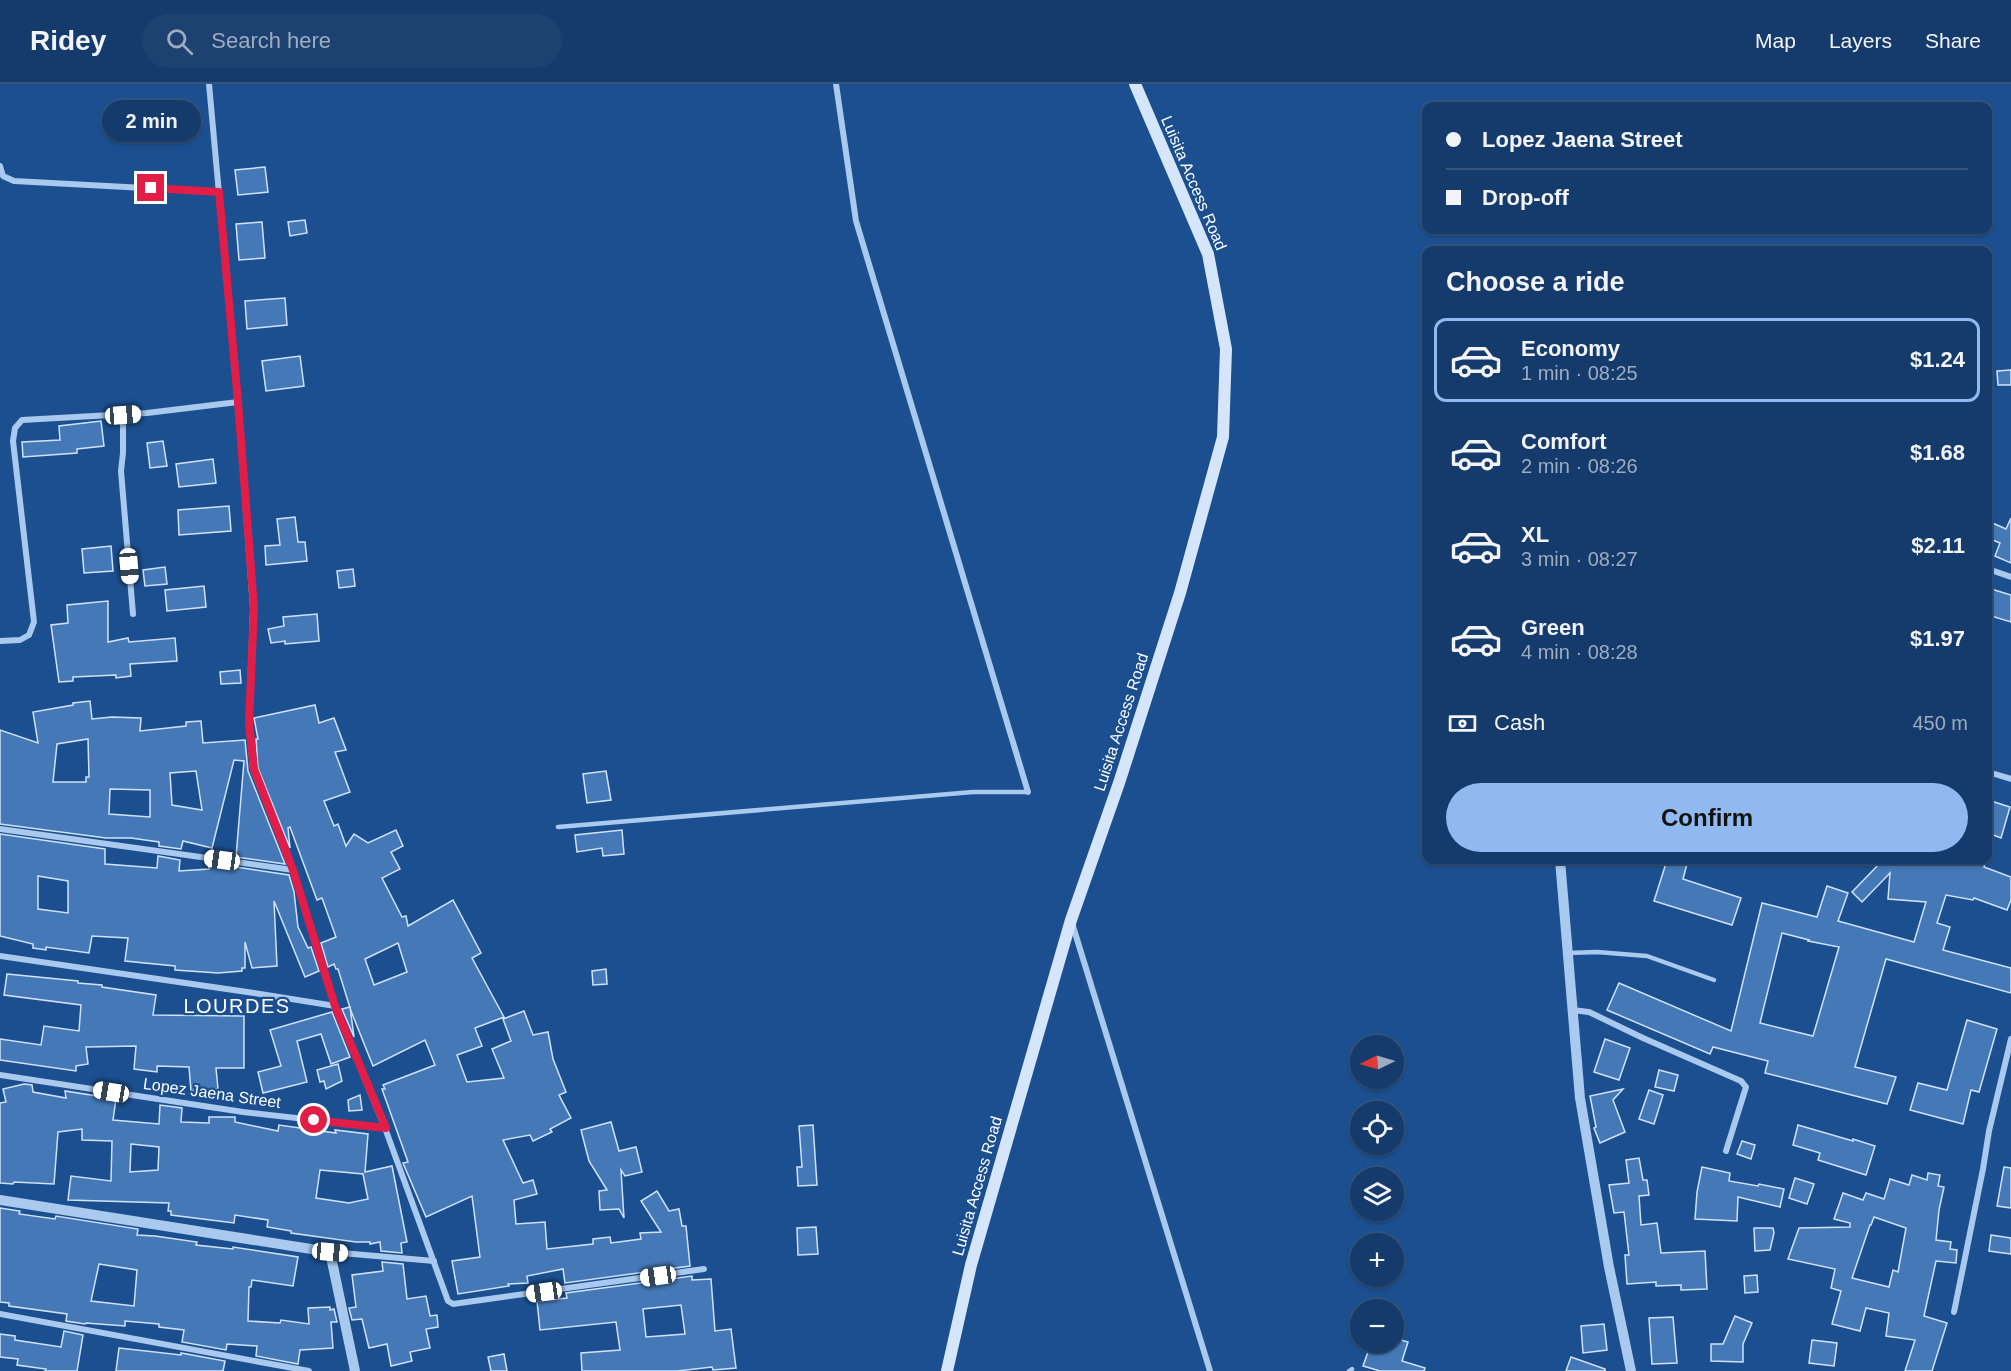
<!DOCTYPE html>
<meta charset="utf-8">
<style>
body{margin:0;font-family:Helvetica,sans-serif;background:#1d4271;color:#f1f3f6;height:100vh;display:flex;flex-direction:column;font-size:22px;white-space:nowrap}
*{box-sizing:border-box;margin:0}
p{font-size:20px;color:#9dadc1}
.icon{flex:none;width:33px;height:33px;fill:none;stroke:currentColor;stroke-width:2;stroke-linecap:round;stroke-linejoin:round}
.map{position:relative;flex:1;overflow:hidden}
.drawer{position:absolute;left:1422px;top:162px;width:570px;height:618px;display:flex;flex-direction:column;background:#143b6b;border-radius:12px;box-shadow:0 2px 4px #0004,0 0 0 2px #33557e}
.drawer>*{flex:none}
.top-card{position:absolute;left:1422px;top:18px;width:570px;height:132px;border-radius:12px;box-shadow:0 2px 4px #0004,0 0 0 2px #33557e;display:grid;align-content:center;height:132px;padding:0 24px;background:#143b6b}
.needle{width:39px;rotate:265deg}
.controls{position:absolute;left:1350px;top:951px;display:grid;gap:12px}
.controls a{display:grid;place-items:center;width:54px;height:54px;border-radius:50%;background:#143b6b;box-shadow:0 2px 4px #0004,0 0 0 2px #33557e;font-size:30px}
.end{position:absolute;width:27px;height:27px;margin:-14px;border:8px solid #e11d48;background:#fff;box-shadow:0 0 0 3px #fff}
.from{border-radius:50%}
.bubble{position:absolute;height:42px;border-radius:21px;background:#143b6b;box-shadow:0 2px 4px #0004,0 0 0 2px #33557e;font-size:20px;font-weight:800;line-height:42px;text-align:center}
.car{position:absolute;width:18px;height:36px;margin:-18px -9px;border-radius:8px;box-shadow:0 0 4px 2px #0007;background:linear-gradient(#fff 24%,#345 0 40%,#fff 0 76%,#345 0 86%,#fff 0)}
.top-card b{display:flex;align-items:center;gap:21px;height:57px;font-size:22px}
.top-card b+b{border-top:2px solid #33557e}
.top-card i{width:15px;height:15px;background:#f1f3f6}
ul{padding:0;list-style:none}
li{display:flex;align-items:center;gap:18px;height:84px;margin:0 12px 9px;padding:0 12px;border:3px solid transparent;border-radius:12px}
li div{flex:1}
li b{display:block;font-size:22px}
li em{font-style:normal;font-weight:800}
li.current{border-color:#90b9f0}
li>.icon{width:54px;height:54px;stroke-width:1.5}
h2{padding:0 24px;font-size:27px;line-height:72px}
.pay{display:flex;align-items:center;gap:15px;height:66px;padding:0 24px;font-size:22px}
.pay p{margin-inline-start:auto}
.button{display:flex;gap:12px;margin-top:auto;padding:12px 24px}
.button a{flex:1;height:69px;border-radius:36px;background:#90b9f0;color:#111;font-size:24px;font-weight:800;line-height:69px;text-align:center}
header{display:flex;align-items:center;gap:36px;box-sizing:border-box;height:84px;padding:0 30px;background:#143b6b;border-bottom:2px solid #33557e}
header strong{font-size:28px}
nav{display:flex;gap:33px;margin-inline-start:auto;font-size:21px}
.search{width:420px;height:54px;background:#1d4271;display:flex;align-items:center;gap:15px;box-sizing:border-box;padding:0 21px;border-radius:33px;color:#9dadc1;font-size:22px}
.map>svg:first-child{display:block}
.building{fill:#4478b7;stroke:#cfe3fa;stroke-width:1.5;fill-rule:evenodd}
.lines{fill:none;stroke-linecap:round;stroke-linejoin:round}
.service{stroke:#a9c9ee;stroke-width:4.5}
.minor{stroke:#a9c9ee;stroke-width:6}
.tertiary{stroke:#a9c9ee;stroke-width:10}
.secondary{stroke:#d6e6fa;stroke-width:12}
.route{stroke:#e11d48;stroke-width:8}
.labels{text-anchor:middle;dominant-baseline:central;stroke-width:4.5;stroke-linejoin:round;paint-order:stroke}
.street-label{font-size:16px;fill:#fff;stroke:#1b4f8f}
.quarter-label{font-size:20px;letter-spacing:1.5px;fill:#fff;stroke:#1b4f8f}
</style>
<header>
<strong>Ridey</strong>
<div class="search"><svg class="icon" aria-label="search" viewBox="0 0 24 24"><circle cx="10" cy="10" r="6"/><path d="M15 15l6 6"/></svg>Search here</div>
<nav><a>Map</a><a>Layers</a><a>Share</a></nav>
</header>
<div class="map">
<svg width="2011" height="1287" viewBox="0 0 2011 1287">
<rect width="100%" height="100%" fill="#1b4f8f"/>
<g class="building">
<polygon points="265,83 268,108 238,111 235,86"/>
<polygon points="305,136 307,149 290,152 288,138"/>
<polygon points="262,138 265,174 239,176 236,140"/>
<polygon points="285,214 287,241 247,245 245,217"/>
<polygon points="300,272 304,302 266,307 262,277"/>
<polygon points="2011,286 2011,301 1998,301 1997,287"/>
<polygon points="101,337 104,362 77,365 77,369 23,373 22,358 60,356 59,342"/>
<polygon points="163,357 167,382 150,384 147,359"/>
<polygon points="213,375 216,399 179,403 176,380"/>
<polygon points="229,422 231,447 179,451 178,426"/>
<polygon points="295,433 298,458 305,458 307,477 266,481 265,462 280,461 277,435"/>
<polygon points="2011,434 2011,479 1995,472 2000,459 1988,454 1988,437 2006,445"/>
<polygon points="111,462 113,487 84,489 82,465"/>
<polygon points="165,483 167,500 145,502 143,486"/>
<polygon points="353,485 355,502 339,504 337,487"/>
<polygon points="204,502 206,523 167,527 165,506"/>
<polygon points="1988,504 2011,511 2011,538 1988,531"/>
<polygon points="108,517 108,558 128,554 129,558 175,554 177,577 130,580 131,592 116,594 116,591 73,593 73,597 59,598 51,541 68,539 67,521"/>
<polygon points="317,530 319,557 285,560 285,557 271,559 268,545 284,542 283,533"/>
<polygon points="240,586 241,599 221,600 220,588"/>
<path d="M90,617L92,635L112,633L141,634L140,647L186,642V638L201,637L203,659L245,656L248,687L285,780L236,773L244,677L234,676L212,764L183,757L181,765L159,762V758L131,754H106L0,740V646L38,659L33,628L73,621V619ZM88,655L89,693H86V698H53L57,660ZM196,687L202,726L172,721L170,689ZM110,705L150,706V733L109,730Z"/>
<path d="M315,621L319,639L334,634L346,666L335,668L350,708L324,717L334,742L338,740L346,762L354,750L368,759L396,746L403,762L391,768L400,785L382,794L402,833L406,832L408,842L453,816L481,869L472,874L504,933L475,944L482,962L457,971L467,998L504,994L492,965L511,957L503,935L524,927L533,951L548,948L553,975L566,1008L559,1011L571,1034L550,1045L552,1048L533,1057L530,1051L503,1056L523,1099L533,1096L537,1110L514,1116L516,1140L545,1138L547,1165L593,1160V1155L610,1153L611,1159L641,1155L640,1149L661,1148L641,1117L657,1107L669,1127L679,1125L682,1142H686L690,1182L565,1199L563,1185L527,1192L528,1199L508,1200L509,1202L458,1210L452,1177L480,1173L472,1112L426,1133L403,1079L408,1078L382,1005H385L383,1001L435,981L425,956L373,982L351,927L338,885H336L334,880L328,883L321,859L336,853L322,814L317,816L290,743L288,744L290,764L258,684L256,655H258L254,634ZM398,859L407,888L374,901L365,875Z"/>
<polygon points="606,687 611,716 587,719 583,690"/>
<polygon points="1988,716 2010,723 2001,754 1988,749"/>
<polygon points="622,746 624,770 603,772 602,764 577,768 575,751"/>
<path d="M0,750L105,765V780L157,784L158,772L180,776L179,787L209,785V782L236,783L289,791L294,808L298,843L308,864L311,863L319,887L305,893L274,817L277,882L252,884L245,858V884H242V887L218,889L175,886V882L125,877L128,854L92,852L89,869L46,863V866L33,864V860L0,852ZM38,792L68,797V829L38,825Z"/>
<polygon points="1667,776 1688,776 1683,795 1741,814 1732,841 1654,817"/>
<path d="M1883,776H1973L1985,779L1984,783L2011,793V816L2007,826L1974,814L1973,816L1946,811L1937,839L1950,843L1943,866L2011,884V909L1886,875L1855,983L1896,993L1887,1020L1765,989L1768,977L1713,963L1710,970L1607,926L1619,899L1731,947L1762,819L1817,833L1827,802L1848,809L1838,837L1914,858L1926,818L1888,815L1890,789L1862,818L1852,808ZM1782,849L1809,856L1808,857L1839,863L1813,952L1760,939Z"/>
<polygon points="606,885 607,900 593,901 592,887"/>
<polygon points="7,890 78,897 78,899 102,901 102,903 156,911 153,931 244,932 244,984 216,984 218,1005 191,1007 189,983 157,982 157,988 134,985 136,962 86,963 88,980 76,982 76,987 0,976 0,955 41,961 44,942 79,947 81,921 4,911"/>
<polygon points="350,923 354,953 342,925"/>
<polygon points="332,928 350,973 331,980 321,950 297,957 307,998 263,1009 258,988 281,982 270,946"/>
<polygon points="1967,936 1997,945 1979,1008 1971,1006 1963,1040 1910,1026 1918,999 1947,1006"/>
<polygon points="1605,955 1630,964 1619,996 1594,988"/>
<polygon points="338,980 342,997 326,1005 324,997 320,998 317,986"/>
<polygon points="1659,986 1678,991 1674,1007 1655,1003"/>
<path d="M24,1000L32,1001L33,1008L66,1014L65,1007L116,1015L113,1036L159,1040L160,1021L182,1024L181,1038L209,1039V1033H235V1038L278,1047L279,1041L336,1049L335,1046L368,1050L365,1088L392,1082L407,1158L401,1159L402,1169L381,1167L380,1158L370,1160V1158H356L291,1149V1147L267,1143L268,1136L235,1131L234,1139L171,1131V1127H168L169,1119L68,1116L71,1092L111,1097L112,1057L82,1056V1045L58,1048L54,1100L14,1098L13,1100L0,1099V1019L6,1018L3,1005ZM131,1060L159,1063L158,1086L130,1088ZM320,1086L363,1090L368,1115L349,1119L316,1114Z"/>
<polygon points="1623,1005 1613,1016 1625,1048 1600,1059 1594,1044 1596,1043 1590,1012"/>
<polygon points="1649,1006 1663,1011 1654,1040 1639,1035"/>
<polygon points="360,1011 362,1026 349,1027 348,1016"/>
<polygon points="611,1038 619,1067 636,1063 642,1088 625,1092 621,1086 624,1134 619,1125 600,1126 599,1107 607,1106 589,1077 581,1046"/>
<polygon points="813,1041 817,1101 798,1102 797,1083 802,1083 799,1042"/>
<polygon points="1798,1041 1853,1057 1853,1055 1875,1062 1866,1091 1818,1076 1820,1069 1793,1061"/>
<polygon points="1742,1057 1755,1061 1751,1075 1737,1070"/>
<polygon points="1639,1074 1643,1096 1647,1096 1649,1111 1639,1112 1641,1141 1657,1139 1661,1169 1705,1167 1707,1205 1681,1206 1681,1201 1656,1202 1656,1198 1627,1200 1625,1171 1629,1171 1624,1128 1614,1129 1609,1101 1629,1099 1626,1076"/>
<polygon points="1702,1083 1730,1089 1729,1097 1758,1102 1759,1100 1784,1105 1780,1123 1738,1113 1737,1137 1695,1135 1697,1108"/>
<polygon points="2004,1083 2011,1084 2011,1124 1997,1122"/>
<path d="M1928,1089L1940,1091L1938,1102L1944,1103L1939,1126L1936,1156L1951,1158L1950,1165L1957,1166L1956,1179L1936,1177L1924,1232L1947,1239L1932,1287H1905L1915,1256L1886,1252L1889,1229L1866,1224L1860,1247L1832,1240L1841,1207L1831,1204L1835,1185L1788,1175L1799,1144L1850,1143V1139L1834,1135L1843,1109L1863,1116L1866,1109L1884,1115L1890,1095L1909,1101L1912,1091L1927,1096ZM1874,1133L1906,1144L1898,1188L1893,1186L1889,1203L1852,1194L1870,1141H1871Z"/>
<polygon points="1795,1094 1814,1100 1807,1120 1789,1114"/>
<path d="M0,1124L20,1127L19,1130L55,1135L56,1132L138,1145L137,1151L155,1152L197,1158L196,1161L233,1165V1163L298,1173L293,1202L252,1196L251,1203H249L248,1237L280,1239L281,1236L309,1240L308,1224L330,1223V1226L334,1225L337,1238H331L333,1264L300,1266L298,1280L256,1272L257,1262L227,1260L226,1266L182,1258L184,1246L159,1243V1240L125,1237V1242L86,1239L85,1240L66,1237L67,1230L9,1222V1219L0,1218ZM99,1180L137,1186L134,1222L91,1217Z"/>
<polygon points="816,1143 818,1170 798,1171 797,1144"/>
<polygon points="1754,1144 1773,1144 1774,1149 1770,1166 1755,1167"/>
<polygon points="1991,1151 2011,1154 2011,1170 1989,1167"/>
<polygon points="382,1178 403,1180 407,1215 426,1212 430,1232 437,1231 438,1243 426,1245 430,1264 410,1268 412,1277 391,1282 387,1260 369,1264 362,1235 352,1236 349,1224 356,1223 352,1191 383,1187"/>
<polygon points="1757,1191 1758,1208 1745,1209 1744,1192"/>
<path d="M692,1192V1196L711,1195L715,1247L731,1245L736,1284L713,1286L712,1283L677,1287H582L581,1269L620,1266L616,1238L540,1246L537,1217L567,1214L566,1209ZM681,1221L685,1250L646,1253L643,1225Z"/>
<polygon points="1735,1232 1752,1239 1743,1260 1743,1278 1711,1277 1711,1260 1723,1260"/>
<polygon points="1673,1233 1677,1279 1652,1280 1649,1234"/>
<polygon points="1604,1240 1607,1266 1583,1269 1581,1242"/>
<polygon points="64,1247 83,1251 77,1287 45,1287 46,1285 17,1281 18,1275 0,1273 0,1250 15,1252 15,1256 61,1263"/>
<polygon points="1394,1254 1408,1258 1402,1277 1425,1284 1424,1287 1380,1287 1363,1282 1369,1265 1376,1268 1379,1258 1394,1258"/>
<polygon points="1812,1256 1837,1259 1834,1282 1809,1279"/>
<polygon points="119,1264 181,1271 181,1269 225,1277 223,1287 116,1287"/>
<polygon points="504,1270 507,1287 491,1287 488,1273"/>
<polygon points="1571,1273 1605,1285 1605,1287 1566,1287"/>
</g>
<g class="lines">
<g class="service">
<polyline points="558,743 973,708 1028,708"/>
<polyline points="1568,869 1597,868 1647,872 1714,896"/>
<polyline points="1349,1287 1352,1285"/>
</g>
<g class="minor">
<polyline points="209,0 238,318 253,524 249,639 253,685 293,786 335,922 385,1044 448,1217 453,1220 704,1185"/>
<polyline points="836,0 856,137 1028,708"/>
<polyline points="0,82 3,92 14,97 219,108"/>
<polyline points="123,331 123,369 121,387 133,530"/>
<polyline points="1988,485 2011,493"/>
<polyline points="0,557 20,556 29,551 34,538 13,357 15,344 22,336 147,329 238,318"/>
<polyline points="1988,688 2011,695"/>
<polyline points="0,745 293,786"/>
<polyline points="1072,839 1210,1287"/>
<polyline points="0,872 254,909 335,922"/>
<polyline points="1572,926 1589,928 1643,954 1741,997 1746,1003 1726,1067"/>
<polyline points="0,991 243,1028 385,1044"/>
<polyline points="330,1168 434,1177"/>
<polyline points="1954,1228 1983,1085 1989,1047 2011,955"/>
<polyline points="0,1230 309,1287"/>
</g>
<g class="tertiary">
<polyline points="1560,776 1580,1014 1609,1183 1631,1287"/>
<polyline points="0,1116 330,1168 355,1287"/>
</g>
<polyline class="secondary" points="947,1287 971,1181 1071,836 1119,699 1180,509 1223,353 1226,265 1208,170 1135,0"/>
</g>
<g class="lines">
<polyline class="route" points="151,104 219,108 238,318 254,524 249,639 254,685 293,786 335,922 386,1044 314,1036"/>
</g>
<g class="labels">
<g class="street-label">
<text transform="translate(1194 99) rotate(67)">Luisita Access Road</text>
<text transform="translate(1121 638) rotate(-72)">Luisita Access Road</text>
<text transform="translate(212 1009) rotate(8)">Lopez Jaena Street</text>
<text transform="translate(977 1102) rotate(-74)">Luisita Access Road</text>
</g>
<g class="quarter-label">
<text x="237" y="922">LOURDES</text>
</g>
</g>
</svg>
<div class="controls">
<a><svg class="needle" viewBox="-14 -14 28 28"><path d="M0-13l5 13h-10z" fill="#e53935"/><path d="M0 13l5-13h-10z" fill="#9dadc1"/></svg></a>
<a><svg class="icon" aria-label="locate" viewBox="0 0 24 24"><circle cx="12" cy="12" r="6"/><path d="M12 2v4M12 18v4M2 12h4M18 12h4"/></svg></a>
<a><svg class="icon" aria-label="layers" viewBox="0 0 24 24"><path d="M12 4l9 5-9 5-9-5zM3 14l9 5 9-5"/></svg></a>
<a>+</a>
<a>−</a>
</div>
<i class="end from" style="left:314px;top:1036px"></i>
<i class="end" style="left:151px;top:104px"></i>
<div class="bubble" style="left:102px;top:16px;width:99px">2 min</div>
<i class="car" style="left:123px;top:331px;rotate:86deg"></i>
<i class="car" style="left:129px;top:482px;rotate:175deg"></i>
<i class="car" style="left:222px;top:776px;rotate:278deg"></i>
<i class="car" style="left:111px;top:1008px;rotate:279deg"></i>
<i class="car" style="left:330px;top:1168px;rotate:95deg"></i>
<i class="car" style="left:658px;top:1192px;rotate:262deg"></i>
<i class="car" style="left:544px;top:1208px;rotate:262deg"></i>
<div class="top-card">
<b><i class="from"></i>Lopez Jaena Street</b>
<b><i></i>Drop-off</b>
</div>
<section class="drawer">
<h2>Choose a ride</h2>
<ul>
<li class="current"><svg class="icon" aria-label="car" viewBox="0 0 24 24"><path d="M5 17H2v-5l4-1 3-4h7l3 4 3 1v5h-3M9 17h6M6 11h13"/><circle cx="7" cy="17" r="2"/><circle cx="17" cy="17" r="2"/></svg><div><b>Economy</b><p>1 min · 08:25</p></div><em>$1.24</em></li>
<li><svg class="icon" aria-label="car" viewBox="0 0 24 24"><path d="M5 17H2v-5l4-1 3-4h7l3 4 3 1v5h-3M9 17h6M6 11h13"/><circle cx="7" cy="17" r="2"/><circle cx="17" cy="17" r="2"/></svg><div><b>Comfort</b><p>2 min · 08:26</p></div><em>$1.68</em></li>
<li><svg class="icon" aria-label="car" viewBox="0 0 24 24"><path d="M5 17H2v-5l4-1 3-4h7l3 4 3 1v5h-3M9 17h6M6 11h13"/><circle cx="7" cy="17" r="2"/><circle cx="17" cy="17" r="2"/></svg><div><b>XL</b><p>3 min · 08:27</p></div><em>$2.11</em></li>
<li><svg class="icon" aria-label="car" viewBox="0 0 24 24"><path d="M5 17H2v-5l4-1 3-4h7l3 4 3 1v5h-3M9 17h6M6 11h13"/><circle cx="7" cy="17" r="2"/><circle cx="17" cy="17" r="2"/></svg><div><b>Green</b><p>4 min · 08:28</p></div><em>$1.97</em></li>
</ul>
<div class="pay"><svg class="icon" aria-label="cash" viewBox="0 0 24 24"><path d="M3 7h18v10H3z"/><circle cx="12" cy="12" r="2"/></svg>Cash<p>450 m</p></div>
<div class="button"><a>Confirm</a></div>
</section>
</div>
